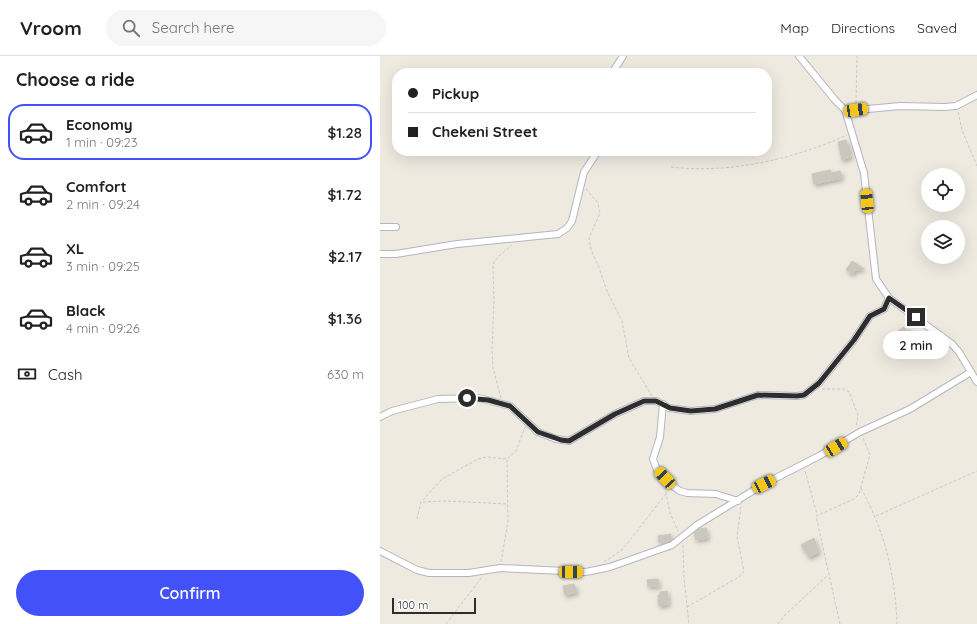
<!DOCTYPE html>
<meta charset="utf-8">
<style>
body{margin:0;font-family:Quicksand,sans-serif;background:#f6f6f6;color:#202124;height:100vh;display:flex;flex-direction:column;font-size:15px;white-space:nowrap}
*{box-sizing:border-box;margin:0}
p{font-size:13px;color:#757577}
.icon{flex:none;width:22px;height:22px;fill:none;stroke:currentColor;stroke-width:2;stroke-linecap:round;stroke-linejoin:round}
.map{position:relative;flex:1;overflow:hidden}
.details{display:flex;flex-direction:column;background:#fff;width:380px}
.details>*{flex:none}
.hud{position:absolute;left:12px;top:12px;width:380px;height:88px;border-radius:16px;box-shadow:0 4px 16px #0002;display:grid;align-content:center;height:88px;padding:0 16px;background:#fff}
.fabs{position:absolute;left:541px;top:112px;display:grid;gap:8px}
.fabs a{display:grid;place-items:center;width:44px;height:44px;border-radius:50%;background:#fff;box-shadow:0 4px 16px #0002;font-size:20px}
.scale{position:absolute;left:12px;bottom:10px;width:84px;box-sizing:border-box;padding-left:4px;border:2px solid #2d2d2d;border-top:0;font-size:11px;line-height:14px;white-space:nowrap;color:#2d2d2d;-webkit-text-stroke:3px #fff;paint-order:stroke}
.end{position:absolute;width:18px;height:18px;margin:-9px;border:5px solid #2d2d2d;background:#fff;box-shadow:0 0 0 2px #fff}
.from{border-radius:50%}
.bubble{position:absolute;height:28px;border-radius:14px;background:#fff;box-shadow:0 4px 16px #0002;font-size:13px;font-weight:600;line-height:28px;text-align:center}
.car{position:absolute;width:12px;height:24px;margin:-12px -6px;border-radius:5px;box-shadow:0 0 3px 1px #0007;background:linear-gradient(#f5c518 24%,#345 0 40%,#f5c518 0 76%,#345 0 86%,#f5c518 0)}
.hud b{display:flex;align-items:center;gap:14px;height:38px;font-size:15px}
.hud b+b{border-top:1px solid #e0e0e0}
.hud i{width:10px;height:10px;background:#202124}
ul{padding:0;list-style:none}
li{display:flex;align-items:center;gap:12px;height:56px;margin:0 8px 6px;padding:0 8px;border:2px solid transparent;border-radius:16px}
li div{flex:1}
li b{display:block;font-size:15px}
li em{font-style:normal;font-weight:600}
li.current{border-color:#4352f8}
li>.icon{width:36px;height:36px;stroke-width:1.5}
h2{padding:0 16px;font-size:18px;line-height:48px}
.pay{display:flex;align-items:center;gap:10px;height:44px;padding:0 16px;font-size:15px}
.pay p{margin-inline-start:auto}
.button{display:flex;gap:8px;margin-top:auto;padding:8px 16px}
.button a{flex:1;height:46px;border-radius:24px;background:#4352f8;color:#fff;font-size:16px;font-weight:600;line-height:46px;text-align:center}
header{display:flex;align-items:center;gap:24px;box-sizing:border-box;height:56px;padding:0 20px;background:#fff;border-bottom:1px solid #e0e0e0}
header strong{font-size:19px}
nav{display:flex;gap:22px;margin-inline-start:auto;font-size:14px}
.search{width:280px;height:36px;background:#f6f6f6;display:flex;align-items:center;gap:10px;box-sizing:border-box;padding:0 14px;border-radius:22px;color:#757577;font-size:15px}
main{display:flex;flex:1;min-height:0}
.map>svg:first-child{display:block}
.building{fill:#cac8be;stroke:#cac6ba;filter:url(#shadow)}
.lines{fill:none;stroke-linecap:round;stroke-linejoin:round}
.street-casing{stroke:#b3b5c0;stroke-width:8}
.path{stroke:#c8c8c8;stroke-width:1;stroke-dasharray:3 2;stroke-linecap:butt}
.street{stroke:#fff;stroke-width:6}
.route{stroke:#2d2d2d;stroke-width:5}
</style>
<header>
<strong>Vroom</strong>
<div class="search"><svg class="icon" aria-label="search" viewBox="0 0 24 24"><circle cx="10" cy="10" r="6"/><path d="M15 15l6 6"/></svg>Search here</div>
<nav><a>Map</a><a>Directions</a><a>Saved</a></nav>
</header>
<main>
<section class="details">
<h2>Choose a ride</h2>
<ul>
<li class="current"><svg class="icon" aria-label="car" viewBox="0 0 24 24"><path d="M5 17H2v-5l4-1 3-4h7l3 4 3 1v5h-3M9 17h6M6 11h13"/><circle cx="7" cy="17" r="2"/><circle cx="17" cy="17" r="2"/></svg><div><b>Economy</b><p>1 min · 09:23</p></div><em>$1.28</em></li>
<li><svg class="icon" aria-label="car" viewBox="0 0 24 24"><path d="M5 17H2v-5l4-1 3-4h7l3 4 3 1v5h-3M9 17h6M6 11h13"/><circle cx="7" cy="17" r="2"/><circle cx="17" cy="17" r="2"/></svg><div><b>Comfort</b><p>2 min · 09:24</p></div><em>$1.72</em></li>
<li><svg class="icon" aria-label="car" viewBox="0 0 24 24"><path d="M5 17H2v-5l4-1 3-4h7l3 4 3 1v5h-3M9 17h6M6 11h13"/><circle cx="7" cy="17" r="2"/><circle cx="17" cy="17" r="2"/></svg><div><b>XL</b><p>3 min · 09:25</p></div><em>$2.17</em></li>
<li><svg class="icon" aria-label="car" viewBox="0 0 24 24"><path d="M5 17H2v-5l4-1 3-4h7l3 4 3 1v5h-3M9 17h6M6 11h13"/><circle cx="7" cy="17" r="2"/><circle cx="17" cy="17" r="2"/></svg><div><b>Black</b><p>4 min · 09:26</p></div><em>$1.36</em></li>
</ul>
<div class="pay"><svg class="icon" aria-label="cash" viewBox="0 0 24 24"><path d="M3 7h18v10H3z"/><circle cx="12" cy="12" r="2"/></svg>Cash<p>630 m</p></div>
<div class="button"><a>Confirm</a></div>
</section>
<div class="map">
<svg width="597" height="568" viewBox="0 0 597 568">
<defs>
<filter id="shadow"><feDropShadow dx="1.5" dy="2.5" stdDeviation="2" flood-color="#0004"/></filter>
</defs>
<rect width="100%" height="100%" fill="#eeeae0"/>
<g class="building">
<polygon points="466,84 467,89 469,89 471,101 462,104 458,86"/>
<polygon points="450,114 451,117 460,115 462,122 434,128 432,118"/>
<polygon points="472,205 484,213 475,214 473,218 466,214"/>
<polygon points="524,271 527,275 530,274 532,277 530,279 532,283 518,298 511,286 520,282 518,275"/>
<polygon points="326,472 328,482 316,484 314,477 319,473"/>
<polygon points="291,478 290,485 279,487 278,480"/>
<polygon points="434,482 439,496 429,501 421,489"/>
<polygon points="278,523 279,530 268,530 267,524"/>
<polygon points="194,528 197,536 185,539 183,530"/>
<polygon points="287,535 289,548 279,550 278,539 280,539 280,536"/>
</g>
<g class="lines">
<defs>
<g id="street">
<polyline points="419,0 455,44 465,54 477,54 520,50 565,51 576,50 597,39"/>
<polyline points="232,17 243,0"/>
<polyline points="465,54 484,117 496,223 509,242 572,288 579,296 597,326"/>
<polyline points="0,171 16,171"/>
<polyline points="0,198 16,198 77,188 178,178 187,172 192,165 204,116 218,95"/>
<polyline points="283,348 280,381 273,403 277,414 293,430 300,435 307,437 336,438 358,445"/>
<polyline points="0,361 12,355 58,343 99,342 130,350 158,376 176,383 189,385 235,358 264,345 276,345 289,352 311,355 335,353 378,339 417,340 424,339 439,327 474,284 490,260 504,253 509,242"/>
<polyline points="0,495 37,514 49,517 89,517 120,512 206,516 230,511 292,489 317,469 384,428 439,400 480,376 530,353 591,316"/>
</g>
</defs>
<use href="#street" class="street-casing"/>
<g class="path">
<polyline points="476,47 477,0"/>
<polyline points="578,56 582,74 597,110"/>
<path d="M291,111C350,118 414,103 467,79"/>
<polyline points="206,133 218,147 220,157 209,182 211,194 218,209 227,235 242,265 249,302 272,340"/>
<polyline points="442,333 464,333 469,336 478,359 476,371"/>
<polyline points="121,342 113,312 112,296 114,243 113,211 114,206 120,199 132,189"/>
<polyline points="425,415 437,458"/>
<polyline points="285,431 290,457 298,475"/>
<path d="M481,432C505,477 515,517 517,568"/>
<polyline points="43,446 66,445 127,448"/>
<polyline points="496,460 597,415"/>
<polyline points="37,463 41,446 62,423 98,403 107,401 127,403 136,395 145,371"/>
<polyline points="303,489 304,522 309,568"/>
<polyline points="121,506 128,466 127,404"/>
<polyline points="224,506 242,494 286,438"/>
<polyline points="307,551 359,521 364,515 357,481 361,450"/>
<polyline points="66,568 102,521"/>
<polyline points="398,568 405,559 448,519"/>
<polyline points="460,568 436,460 474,443 479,438 490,399 483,382"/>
</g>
<use href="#street" class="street"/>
</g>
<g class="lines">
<polyline class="route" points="87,342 108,344 130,350 158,376 181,384 189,385 235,358 264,345 276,345 290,352 311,355 335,353 378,339 417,340 424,339 439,327 474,284 490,260 504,253 509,242 536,261"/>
</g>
</svg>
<div class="fabs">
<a><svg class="icon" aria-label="locate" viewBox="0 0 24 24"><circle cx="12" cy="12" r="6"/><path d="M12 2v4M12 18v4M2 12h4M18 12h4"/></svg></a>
<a><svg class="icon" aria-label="layers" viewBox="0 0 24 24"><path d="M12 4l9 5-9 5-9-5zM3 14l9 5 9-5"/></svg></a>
</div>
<div class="scale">100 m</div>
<i class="end from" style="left:87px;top:342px"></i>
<i class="end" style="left:536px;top:261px"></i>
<div class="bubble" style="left:503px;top:275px;width:66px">2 min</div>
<i class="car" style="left:476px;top:54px;rotate:82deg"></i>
<i class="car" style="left:487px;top:145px;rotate:354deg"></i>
<i class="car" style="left:456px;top:391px;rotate:59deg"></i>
<i class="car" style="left:285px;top:422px;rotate:317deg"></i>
<i class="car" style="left:384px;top:428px;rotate:63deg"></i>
<i class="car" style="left:191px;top:516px;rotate:90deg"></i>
<div class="hud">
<b><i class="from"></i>Pickup</b>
<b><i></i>Chekeni Street</b>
</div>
</div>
</main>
